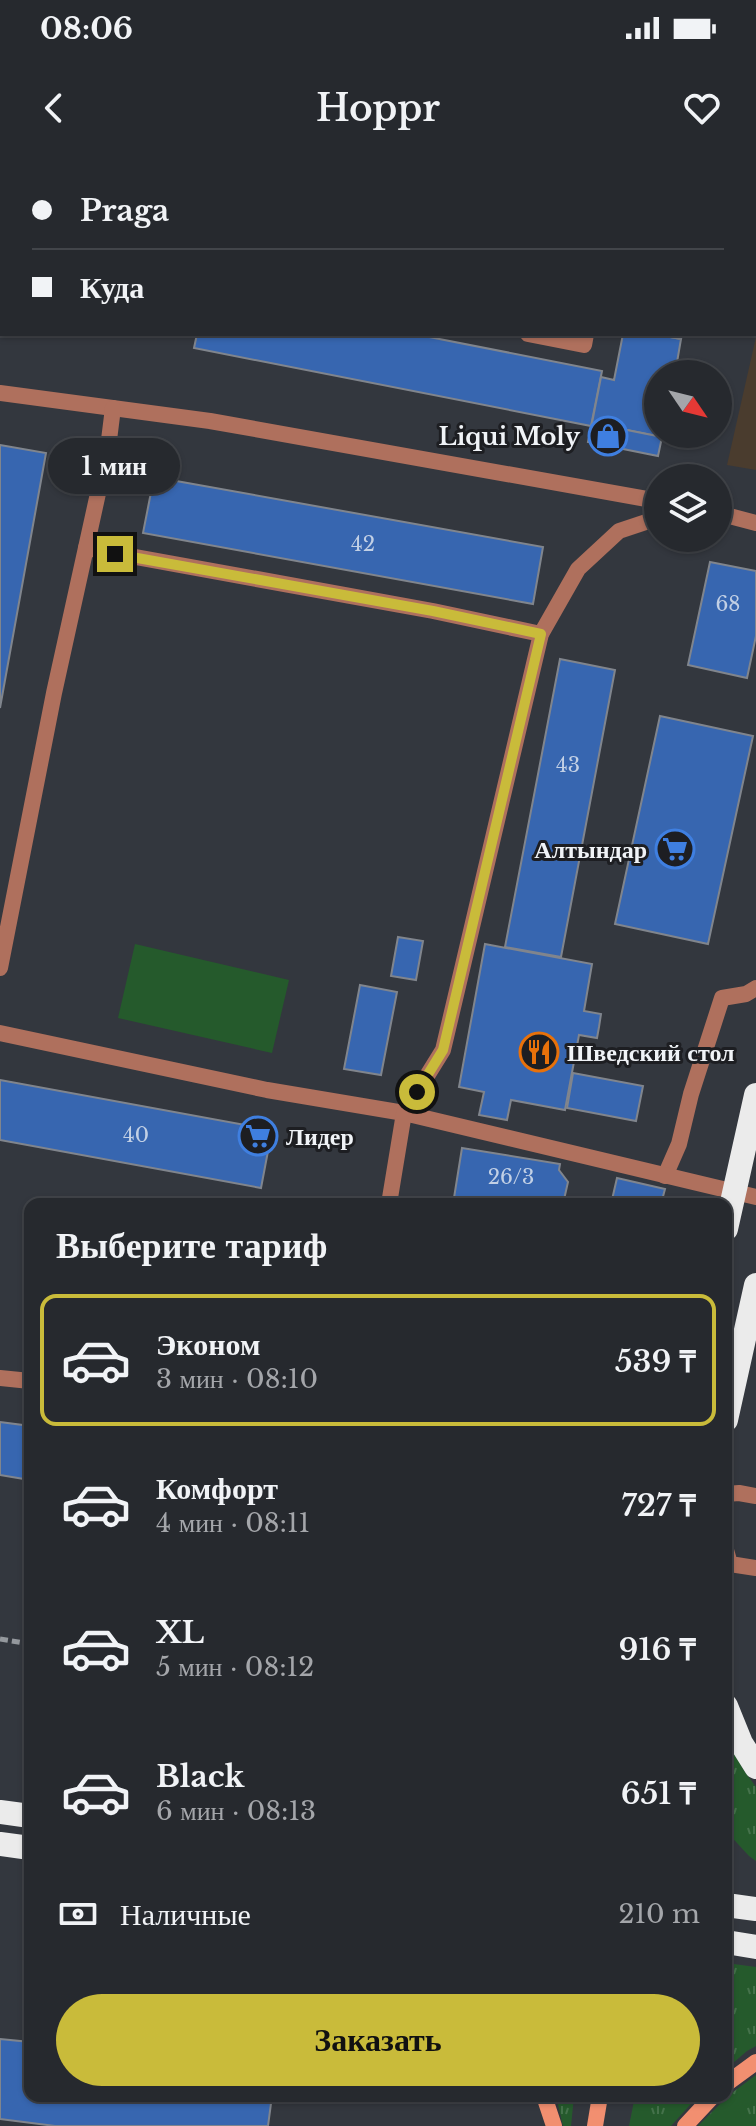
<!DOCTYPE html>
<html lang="ru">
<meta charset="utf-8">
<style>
body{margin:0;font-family:"Libre Baskerville",serif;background:#32353a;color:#f1f3f6;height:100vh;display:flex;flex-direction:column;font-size:30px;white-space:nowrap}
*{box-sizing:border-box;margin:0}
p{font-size:26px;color:#a4a6aa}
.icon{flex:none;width:44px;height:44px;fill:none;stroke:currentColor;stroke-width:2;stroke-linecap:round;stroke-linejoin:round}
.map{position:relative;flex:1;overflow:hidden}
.side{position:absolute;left:24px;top:1038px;width:708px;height:904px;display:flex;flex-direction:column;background:#26292e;border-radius:16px;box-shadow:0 2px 6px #0004,0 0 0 2px #42454a}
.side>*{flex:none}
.hud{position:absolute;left:0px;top:0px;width:756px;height:176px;box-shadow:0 2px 6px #0004,0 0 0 2px #42454a;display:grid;align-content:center;height:176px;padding:0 32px;background:#26292e}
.needle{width:52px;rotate:125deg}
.tools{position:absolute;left:644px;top:200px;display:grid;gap:16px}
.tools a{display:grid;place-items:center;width:88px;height:88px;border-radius:50%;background:#26292e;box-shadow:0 2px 6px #0004,0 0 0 2px #42454a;font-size:40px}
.end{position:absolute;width:36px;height:36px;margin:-18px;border:10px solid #c9bb3a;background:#111;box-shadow:0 0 0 4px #111}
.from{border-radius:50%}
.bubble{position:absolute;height:56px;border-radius:28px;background:#26292e;box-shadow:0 2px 6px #0004,0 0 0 2px #42454a;font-size:26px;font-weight:600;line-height:56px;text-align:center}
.hud b{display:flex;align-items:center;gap:28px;height:76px;font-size:30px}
.hud b+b{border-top:2px solid #42454a}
.hud i{width:20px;height:20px;background:#f1f3f6}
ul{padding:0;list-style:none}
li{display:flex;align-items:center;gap:24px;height:132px;margin:0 16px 12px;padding:0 16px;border:4px solid transparent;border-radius:16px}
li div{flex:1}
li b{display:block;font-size:30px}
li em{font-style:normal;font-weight:600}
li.active{border-color:#c9bb3a}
li>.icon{width:72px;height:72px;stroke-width:1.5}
h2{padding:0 32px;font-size:36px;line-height:96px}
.pay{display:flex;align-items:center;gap:20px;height:88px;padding:0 32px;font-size:30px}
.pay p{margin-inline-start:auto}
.action{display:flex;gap:16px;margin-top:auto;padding:16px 32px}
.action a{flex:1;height:92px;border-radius:48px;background:#c9bb3a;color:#111;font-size:32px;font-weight:600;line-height:92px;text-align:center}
.status{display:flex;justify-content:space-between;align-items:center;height:56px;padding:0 40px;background:#26292e;direction:ltr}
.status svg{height:22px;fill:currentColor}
header{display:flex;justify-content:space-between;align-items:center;height:104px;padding:0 32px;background:#26292e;font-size:36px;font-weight:600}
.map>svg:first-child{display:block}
.commercial{fill:#4a3c2e}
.grass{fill:url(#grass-tufts)}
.pitch{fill:#255a2c}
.building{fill:#3766b0;stroke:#80858d;stroke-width:2}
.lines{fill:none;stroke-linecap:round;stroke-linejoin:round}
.path{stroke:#94989d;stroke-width:5;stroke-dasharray:8 4;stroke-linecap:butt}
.lane{stroke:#af705d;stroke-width:16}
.secondary{stroke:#f28f70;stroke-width:16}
.highway{stroke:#ebebeb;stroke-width:24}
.route{stroke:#c9bb3a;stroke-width:10}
.labels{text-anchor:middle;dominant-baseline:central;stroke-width:6;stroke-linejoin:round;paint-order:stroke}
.number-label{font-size:20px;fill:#c2d0e5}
.poi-label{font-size:24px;font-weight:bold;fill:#f0f3f7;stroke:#1d1e22;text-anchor:end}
</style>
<div class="status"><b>08:06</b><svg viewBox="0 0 49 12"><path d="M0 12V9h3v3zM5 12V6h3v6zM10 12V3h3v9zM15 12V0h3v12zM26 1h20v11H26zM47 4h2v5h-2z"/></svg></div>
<header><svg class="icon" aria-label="back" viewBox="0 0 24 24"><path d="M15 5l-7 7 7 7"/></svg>Hoppr<svg class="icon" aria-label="heart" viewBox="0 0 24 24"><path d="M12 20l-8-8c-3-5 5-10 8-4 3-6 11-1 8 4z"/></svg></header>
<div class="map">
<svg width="756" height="1966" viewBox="0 0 756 1966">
<defs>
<pattern id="grass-tufts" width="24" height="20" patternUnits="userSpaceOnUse" patternTransform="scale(2)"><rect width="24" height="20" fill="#255a2c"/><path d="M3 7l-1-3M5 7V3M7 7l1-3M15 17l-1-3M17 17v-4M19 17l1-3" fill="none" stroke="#45724b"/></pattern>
</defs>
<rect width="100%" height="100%" fill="#33373e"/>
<polygon class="commercial" points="756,177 756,310 727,305"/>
<g class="grass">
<polygon points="726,1576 743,1609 756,1627 756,1701 749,1696 726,1671"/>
<polygon points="726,1803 756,1807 756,1886 747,1891 726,1909"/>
<polygon points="756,1915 756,1966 698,1966 729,1935"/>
<polygon points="556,1936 574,1936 571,1966 563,1966"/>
<polygon points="635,1936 698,1936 671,1966 629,1966"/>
</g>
<polygon class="pitch" points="135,784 289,820 272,893 118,858"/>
<g class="building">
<polygon points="658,0 717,0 717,2 657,2"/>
<polygon points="197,174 414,174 602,211 591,266 194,188"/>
<polygon points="623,174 654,174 681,179 675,214 658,214 658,274 663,274 662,277 592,263 601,217 614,220"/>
<polygon points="654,174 682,174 681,179"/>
<polygon points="592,263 662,277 658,296 588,282"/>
<polygon points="0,285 46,293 0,548"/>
<polygon points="154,317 543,387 533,444 143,373"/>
<polygon points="710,402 756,411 756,476 747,518 688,505"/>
<polygon points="560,499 615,510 561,797 505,787"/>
<polygon points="660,556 753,576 708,784 615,764"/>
<polygon points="398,777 423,781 416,820 391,816"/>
<polygon points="485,784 592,804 584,851 601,854 599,867 597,878 579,875 565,950 511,940 507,960 479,955 484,932 459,927"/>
<polygon points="360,825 397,832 381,915 344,909"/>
<polygon points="573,913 643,926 636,961 567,948"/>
<polygon points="0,920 272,970 261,1028 0,980"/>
<polygon points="462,988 560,1004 559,1010 568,1022 563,1044 453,1044"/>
<polygon points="617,1018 665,1029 661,1044 611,1044"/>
<polygon points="0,1262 30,1266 30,1320 0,1315"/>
<polygon points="0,1879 30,1882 30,1936 272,1936 268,1966 55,1966 0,1959"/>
</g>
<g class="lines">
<polyline class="path" points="0,1479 30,1484"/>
<g class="lane">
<polyline points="5,2 5,0"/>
<polyline points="624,2 624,0"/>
<polyline points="2,13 2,19"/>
<polyline points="0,136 2,134"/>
<polyline points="528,174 584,185 586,174"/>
<polyline points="0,233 210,261 658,341"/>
<polyline points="718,353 756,363"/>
<polyline points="86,388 433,451 541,474"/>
<polyline points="0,808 54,533 108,288 113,248"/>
<polyline points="0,873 267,930 404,953 443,890 541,474 578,409 619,371 658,358"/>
<polyline points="665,1016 679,984 691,934 722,838 746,834 756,828"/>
<polyline points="389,1044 404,953 756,1037"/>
<polyline points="0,1218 30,1221"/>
<polyline points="726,1334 739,1333 756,1336"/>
<polyline points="726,1390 730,1404 756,1408"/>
</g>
<g class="secondary">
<polyline points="726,1924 756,1902"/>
<polyline points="544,1936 554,1966"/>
<polyline points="595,1966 600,1936"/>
<polyline points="685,1966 713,1936"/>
</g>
<g class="highway">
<polyline points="726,1069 756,935"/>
<polyline points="726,1260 756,1125"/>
<polyline points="726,1546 741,1583 756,1607"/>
<polyline points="0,1652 30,1656"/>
<polyline points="0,1684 30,1688"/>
<polyline points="726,1745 756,1749"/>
<polyline points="726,1782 756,1787"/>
</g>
</g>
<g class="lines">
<polyline class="route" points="115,394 433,451 541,474 443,890 417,932"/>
</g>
<defs>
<symbol id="shop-ring" viewBox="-11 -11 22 22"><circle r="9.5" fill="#1d1e22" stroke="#3f7fe0" stroke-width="1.5"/><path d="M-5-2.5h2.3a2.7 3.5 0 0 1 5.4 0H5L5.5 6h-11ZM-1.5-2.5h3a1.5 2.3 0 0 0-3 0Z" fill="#3f7fe0"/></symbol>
<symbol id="supermarket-ring" viewBox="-11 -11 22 22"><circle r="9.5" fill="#1d1e22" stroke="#3f7fe0" stroke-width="1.5"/><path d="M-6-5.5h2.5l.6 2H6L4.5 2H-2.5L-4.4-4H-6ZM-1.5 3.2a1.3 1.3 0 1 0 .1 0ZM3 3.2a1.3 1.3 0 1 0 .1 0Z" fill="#3f7fe0"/></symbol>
<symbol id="restaurant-ring" viewBox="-11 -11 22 22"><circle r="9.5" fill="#1d1e22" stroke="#e8710a" stroke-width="1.5"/><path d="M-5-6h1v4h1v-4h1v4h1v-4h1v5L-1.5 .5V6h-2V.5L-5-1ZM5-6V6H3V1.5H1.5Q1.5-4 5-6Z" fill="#e8710a"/></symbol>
</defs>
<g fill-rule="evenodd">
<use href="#shop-ring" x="586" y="254" width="44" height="44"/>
<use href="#supermarket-ring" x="653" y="667" width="44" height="44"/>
<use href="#restaurant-ring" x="517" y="870" width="44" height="44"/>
<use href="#supermarket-ring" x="236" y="954" width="44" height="44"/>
</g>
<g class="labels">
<g class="number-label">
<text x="363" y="384">42</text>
<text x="728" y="444">68</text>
<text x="568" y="605">43</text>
<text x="136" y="975">40</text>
<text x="511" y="1017">26/3</text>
</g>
<g class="poi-label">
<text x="580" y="276">Liqui Moly</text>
<text x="647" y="689">Алтындар</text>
<text x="567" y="892" text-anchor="start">Шведский стол</text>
<text x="286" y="976" text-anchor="start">Лидер</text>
</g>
</g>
</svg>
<div class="tools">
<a><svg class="needle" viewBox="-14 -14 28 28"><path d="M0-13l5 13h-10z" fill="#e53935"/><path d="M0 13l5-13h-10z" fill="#a4a6aa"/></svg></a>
<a><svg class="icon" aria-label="layers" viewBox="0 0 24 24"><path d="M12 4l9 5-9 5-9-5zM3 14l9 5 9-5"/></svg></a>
</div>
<i class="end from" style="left:417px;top:932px"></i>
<i class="end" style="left:115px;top:394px"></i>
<div class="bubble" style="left:48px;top:278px;width:132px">1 мин</div>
<div class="hud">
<b><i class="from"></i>Praga</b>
<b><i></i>Куда</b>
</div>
<section class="side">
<h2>Выберите тариф</h2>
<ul>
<li class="active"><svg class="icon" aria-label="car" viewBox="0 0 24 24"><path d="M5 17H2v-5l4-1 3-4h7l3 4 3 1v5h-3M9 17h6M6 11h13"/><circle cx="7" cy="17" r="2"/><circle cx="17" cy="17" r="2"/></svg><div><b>Эконом</b><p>3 мин · 08:10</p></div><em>539 ₸</em></li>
<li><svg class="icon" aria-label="car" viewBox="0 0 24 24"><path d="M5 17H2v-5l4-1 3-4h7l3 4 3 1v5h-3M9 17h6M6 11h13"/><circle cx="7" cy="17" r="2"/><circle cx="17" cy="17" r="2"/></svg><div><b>Комфорт</b><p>4 мин · 08:11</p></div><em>727 ₸</em></li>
<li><svg class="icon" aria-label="car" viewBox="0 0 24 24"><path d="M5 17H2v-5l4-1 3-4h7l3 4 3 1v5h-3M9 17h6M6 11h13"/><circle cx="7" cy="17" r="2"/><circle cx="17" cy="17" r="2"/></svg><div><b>XL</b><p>5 мин · 08:12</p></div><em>916 ₸</em></li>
<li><svg class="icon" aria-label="car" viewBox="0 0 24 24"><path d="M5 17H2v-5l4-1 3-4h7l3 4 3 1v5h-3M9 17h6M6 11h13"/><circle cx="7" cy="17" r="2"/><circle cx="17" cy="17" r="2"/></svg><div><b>Black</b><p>6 мин · 08:13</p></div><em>651 ₸</em></li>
</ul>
<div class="pay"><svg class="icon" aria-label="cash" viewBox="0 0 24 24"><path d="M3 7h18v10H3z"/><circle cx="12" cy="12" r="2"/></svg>Наличные<p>210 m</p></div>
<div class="action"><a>Заказать</a></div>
</section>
</div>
